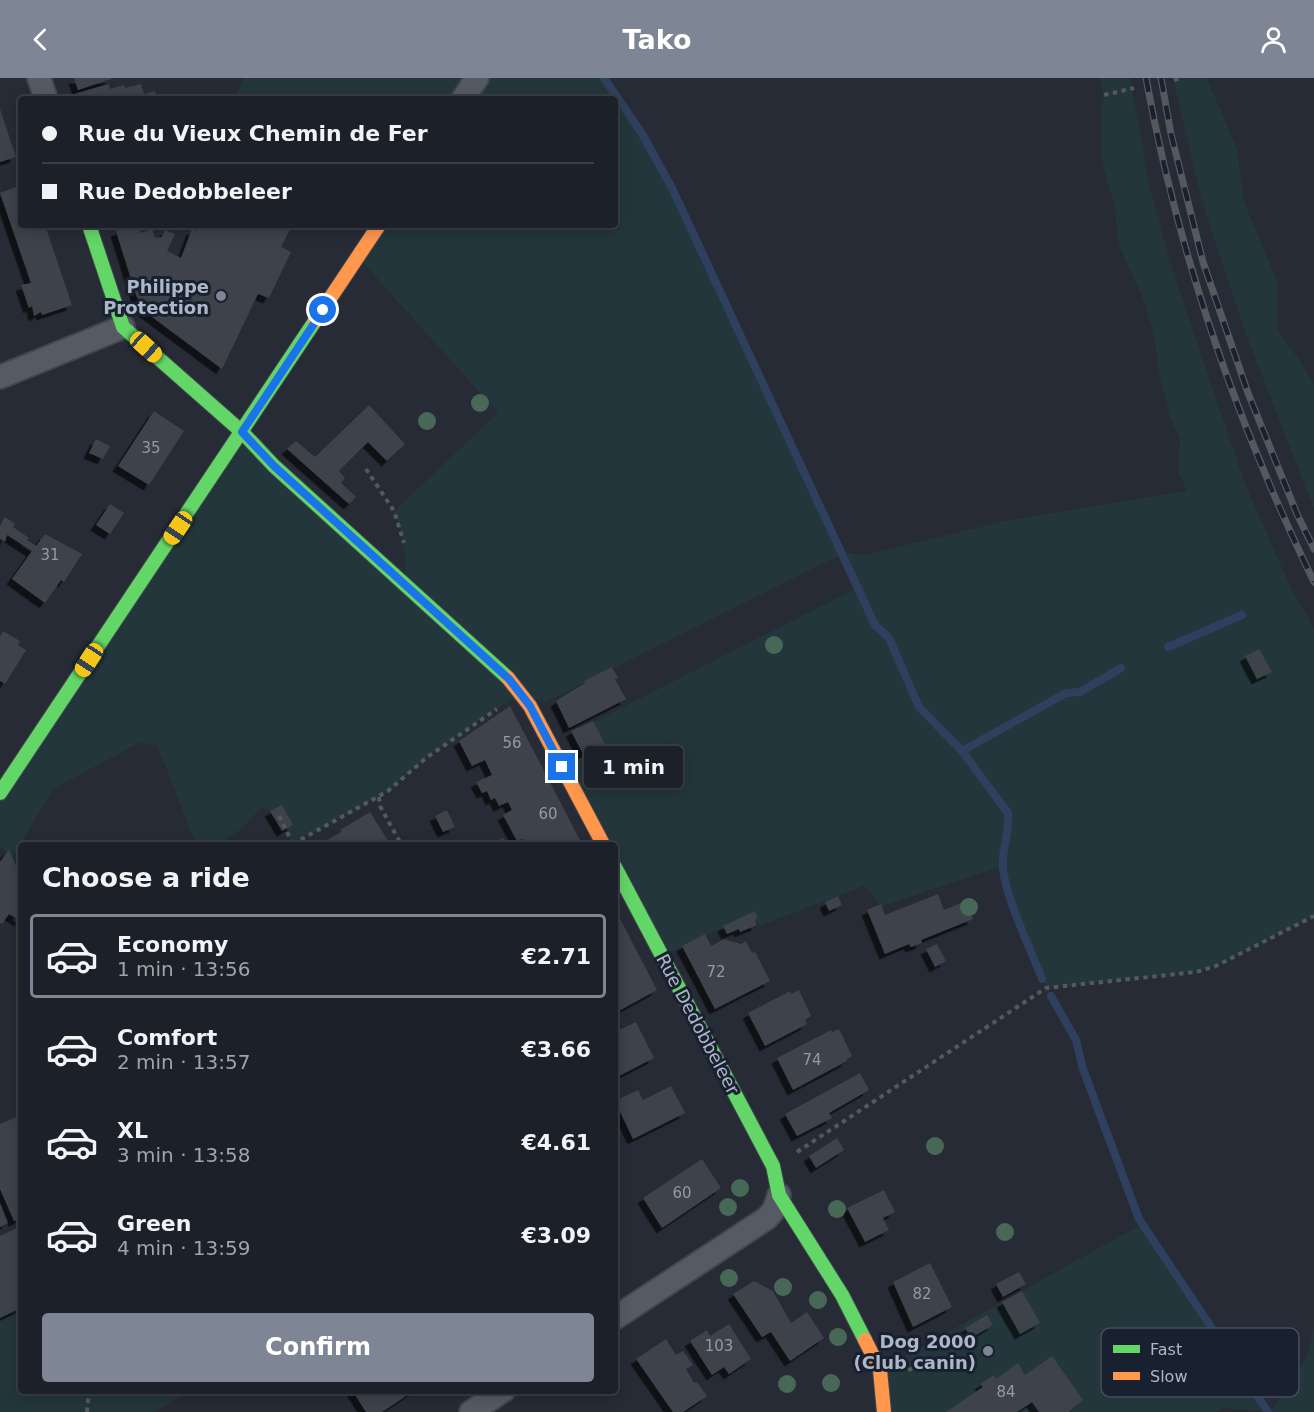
<!DOCTYPE html>
<meta charset="utf-8">
<style>
body{margin:0;font-family:"DejaVu Sans",sans-serif;background:#292d34;color:#f1f3f6;height:100vh;display:flex;flex-direction:column;font-size:22px;white-space:nowrap}
*{box-sizing:border-box;margin:0}
p{font-size:20px;color:#a0a3a8}
.icon{flex:none;width:33px;height:33px;fill:none;stroke:currentColor;stroke-width:2;stroke-linecap:round;stroke-linejoin:round}
.map{position:relative;flex:1;overflow:hidden}
.sheet{position:absolute;left:18px;top:764px;width:600px;height:552px;display:flex;flex-direction:column;background:#1c2028;border-radius:6px;box-shadow:0 3px 15px #0003,0 0 0 2px #3a3e45}
.sheet>*{flex:none}
.banner{position:absolute;left:18px;top:18px;width:600px;height:132px;border-radius:6px;box-shadow:0 3px 15px #0003,0 0 0 2px #3a3e45;display:grid;align-content:center;height:132px;padding:0 24px;background:#1c2028}
.end{position:absolute;width:27px;height:27px;margin:-14px;border:8px solid #1a73e8;background:#fff;box-shadow:0 0 0 3px #fff}
.from{border-radius:50%}
.bubble{position:absolute;height:42px;border-radius:6px;background:#1c2028;box-shadow:0 3px 15px #0003,0 0 0 2px #3a3e45;font-size:20px;font-weight:600;line-height:42px;text-align:center}
.car{position:absolute;width:18px;height:36px;margin:-18px -9px;border-radius:8px;box-shadow:0 0 4px 2px #0007;background:linear-gradient(#f5c518 24%,#345 0 40%,#f5c518 0 76%,#345 0 86%,#f5c518 0)}
.banner b{display:flex;align-items:center;gap:21px;height:57px;font-size:22px}
.banner b+b{border-top:2px solid #3a3e45}
.banner i{width:15px;height:15px;background:#f1f3f6}
ul{padding:0;list-style:none}
li{display:flex;align-items:center;gap:18px;height:84px;margin:0 12px 9px;padding:0 12px;border:3px solid transparent;border-radius:6px}
li div{flex:1}
li b{display:block;font-size:22px}
li em{font-style:normal;font-weight:600}
li.selected{border-color:#7e8695}
li>.icon{width:54px;height:54px;stroke-width:1.5}
h2{padding:0 24px;font-size:27px;line-height:72px}
.primary-button{display:flex;gap:12px;margin-top:auto;padding:12px 24px}
.primary-button a{flex:1;height:69px;border-radius:6px;background:#7e8695;color:#fff;font-size:24px;font-weight:600;line-height:69px;text-align:center}
header{display:flex;justify-content:space-between;align-items:center;height:78px;padding:0 24px;background:#7e8695;color:#fff;font-size:27px;font-weight:600}
.map>svg:first-child{display:block}
.green{fill:#23363b}
.lines{fill:none;stroke-linecap:round;stroke-linejoin:round}
.stream{stroke:#2f405e;stroke-width:8}
.building{fill:#3d424b;filter:url(#shadow)}
.street-casing{stroke:#42464d;stroke-width:26}
.fast-casing{stroke:#42464d;stroke-width:16}
.slow-casing{stroke:#42464d;stroke-width:16}
.path{stroke:#535960;stroke-width:4;stroke-dasharray:4.5 4.5;stroke-linecap:butt}
.street{stroke:#565a64;stroke-width:22}
.fast{stroke:#63d668;stroke-width:14}
.slow{stroke:#ff974d;stroke-width:14}
.rail-casing{stroke:#545960;stroke-width:7}
.rail{stroke:#192130;stroke-width:4.5;stroke-dasharray:14;stroke-linecap:butt}
.tree{fill:#486857}
.route{stroke:#1a73e8;stroke-width:8}
.poi-dot{fill:#7e8695;stroke:#192130;stroke-width:2}
.labels{text-anchor:middle;dominant-baseline:central;stroke-width:6;stroke-linejoin:round;paint-order:stroke}
.number-label{font-size:15px;fill:#929aa9}
.poi-label{font-size:18px;font-weight:bold;fill:#aeb7c8;stroke:#192130;text-anchor:end}
.street-label{font-size:18px;fill:#aeb7c8;stroke:#192130}
.key{fill:#192130;stroke:#464e5e;stroke-width:1.5}
.key-label{font-size:16px;fill:#aeb7c8}
</style>
<header><svg class="icon" aria-label="back" viewBox="0 0 24 24"><path d="M15 5l-7 7 7 7"/></svg>Tako<svg class="icon" aria-label="person" viewBox="0 0 24 24"><circle cx="12" cy="8" r="4"/><path d="M4 21q1-7 8-7t8 7"/></svg></header>
<div class="map">
<svg width="1314" height="1334" viewBox="0 0 1314 1334">
<defs>
<filter id="shadow"><feDropShadow dx="-5.5" dy="5.5" stdDeviation="0" flood-color="#0009"/></filter>
</defs>
<rect width="100%" height="100%" fill="#262b35"/>
<g class="green">
<path d="M244,0H604L641,54L672,110L842,475L864,477L1010,442L1187,413L1178,393L1180,363L1170,338L1158,289L1154,256L1141,215L1118,166L1115,129L1102,85L1101,52L1103,10L1100,0H1130L1150,110L1172,191L1245,406L1292,512L1314,550V838L1216,888L1196,894L1046,910L1006,809L1002,788L882,828L864,808L759,848L754,836L662,878L562,689L604,668L593,644L857,510L842,476L546,624L520,616L470,648L426,680L388,713L293,766L279,738L262,729L238,754L217,766H196L157,667L139,665L53,711L13,779L0,768V715L242,354L405,504C406,474 403,460 394,433L498,335L358,179L379,147H615V21H234Z"/>
<polygon points="1173,0 1207,0 1237,71 1244,124 1277,203 1277,252 1300,283 1314,306 1314,431 1249,264 1220,180 1198,108"/>
<polygon points="1143,1148 1268,1334 1223,1330 1216,1334 884,1334 880,1292 1135,1150"/>
<polygon points="21,1232 21,1312 190,1313 155,1334 0,1334 0,1241"/>
<polygon points="1314,1247 1314,1334 1271,1334 1307,1279"/>
</g>
<g class="lines">
<g class="stream">
<path d="M604,0L641,54L672,110L875,547L889,560L919,629L962,673L1008,735C1010,754 1001,772 1003,791C1007,824 1030,869 1042,901"/>
<polyline points="1168,569 1242,537"/>
<polyline points="962,673 1066,615 1080,614 1121,590"/>
<polyline points="1051,918 1076,962 1083,991 1139,1141 1268,1334"/>
</g>
</g>
<g class="building">
<polygon points="74,0 114,0 78,12"/>
<polygon points="109,6 110,11 124,7 125,10 141,6 144,16 155,13 157,21 72,21 71,17"/>
<polygon points="0,31 16,79 0,84"/>
<polygon points="21,107 21,147 45,147 72,227 42,237 41,234 34,238 32,228 29,230 21,207 31,205 0,115"/>
<polygon points="133,147 138,147 141,155 152,151 155,160 162,159 165,152 175,156 167,173 181,180 192,151 197,153 201,147 292,147 281,169 291,174 269,220 258,216 222,291 144,233 136,217 116,153"/>
<polygon points="369,327 405,366 387,383 368,364 339,393 345,400 341,405 356,419 349,426 287,371 296,363 315,379"/>
<polygon points="154,333 184,353 149,407 118,388"/>
<polygon points="96,361 110,368 103,381 89,375"/>
<polygon points="110,426 124,435 110,456 96,447"/>
<polygon points="5,439 15,446 13,449 29,460 27,462 36,468 45,456 82,476 64,504 61,502 45,525 12,501 32,473 7,457 5,464 0,461 0,447"/>
<polygon points="3,553 20,563 18,567 26,572 5,606 0,603 0,559"/>
<polygon points="1259,571 1272,594 1257,601 1245,578"/>
<polygon points="612,589 618,600 615,601 626,621 569,650 556,623 585,605 584,603"/>
<polygon points="510,628 540,685 582,766 525,766 522,761 517,763 503,737 512,732 508,724 499,728 495,720 491,722 487,713 482,715 476,704 492,697 485,682 472,688 459,663"/>
<polygon points="593,643 605,666 583,676 571,653"/>
<polygon points="282,727 293,747 282,753 270,733"/>
<polygon points="447,732 455,749 443,754 435,738"/>
<polygon points="370,734 390,766 320,766 341,754 340,752"/>
<polygon points="503,760 506,766 490,766"/>
<polygon points="9,771 21,800 21,832 18,837 21,839 21,841 20,843 9,836 2,846 0,845 0,784"/>
<polygon points="938,816 944,832 966,823 973,841 921,862 922,865 911,869 909,866 885,876 867,832 881,826 885,837"/>
<polygon points="838,818 842,827 829,833 825,824"/>
<polygon points="615,831 657,912 615,935"/>
<polygon points="755,833 758,840 755,842 757,847 740,854 739,851 727,856 723,848"/>
<polygon points="705,856 711,868 724,861 741,866 746,863 752,875 755,874 770,903 715,931 682,868"/>
<polygon points="937,866 946,883 935,889 926,871"/>
<polygon points="799,912 811,938 805,942 807,946 765,968 748,935 790,913 791,916"/>
<polygon points="636,944 654,980 615,1000 615,954"/>
<polygon points="839,951 852,978 847,981 847,983 793,1012 777,980 831,952 832,954"/>
<polygon points="860,995 869,1012 829,1035 832,1040 797,1058 785,1036"/>
<polygon points="671,1008 685,1035 633,1061 615,1023 638,1012 643,1022"/>
<polygon points="21,1037 21,1140 14,1143 0,1111 0,1046"/>
<polygon points="837,1060 844,1072 816,1090 809,1078"/>
<polygon points="702,1081 721,1110 662,1150 643,1120"/>
<polygon points="884,1112 895,1134 883,1140 889,1152 865,1164 847,1130"/>
<polygon points="0,1125 8,1145 0,1149"/>
<polygon points="21,1148 21,1230 0,1240 0,1158"/>
<polygon points="930,1185 952,1229 913,1249 893,1204"/>
<polygon points="1019,1194 1026,1206 1003,1219 996,1206"/>
<polygon points="754,1203 773,1213 791,1245 807,1234 824,1260 790,1283 771,1254 762,1259 733,1216"/>
<polygon points="1022,1213 1040,1245 1020,1256 1002,1224"/>
<polygon points="987,1237 993,1247 971,1260 965,1250"/>
<polygon points="729,1246 751,1281 729,1296 724,1289 712,1297 690,1263 707,1252 710,1258"/>
<polygon points="666,1261 676,1277 683,1273 693,1287 686,1291 694,1305 697,1304 707,1318 683,1334 673,1334 636,1281"/>
<polygon points="1052,1278 1083,1322 1069,1334 1039,1334 1032,1324 1017,1334 946,1334 983,1309 980,1306 994,1297 996,1301 1018,1285 1025,1297"/>
<polygon points="352,1312 415,1312 382,1334 366,1334"/>
</g>
<g class="lines">
<defs>
<g id="street">
<polyline points="39,0 46,21"/>
<polyline points="463,21 477,0"/>
<polyline points="0,299 123,249"/>
<polyline points="615,1240 767,1140 774,1132 779,1117"/>
<polyline points="471,1334 504,1312"/>
</g>
<g id="fast">
<polyline points="89,147 123,249 242,354 274,388 508,600"/>
<polyline points="0,715 315,243"/>
<polyline points="615,789 773,1088 779,1117 842,1217 865,1262"/>
</g>
<g id="slow">
<polyline points="315,243 379,147"/>
<polyline points="508,600 530,628 603,766"/>
<polyline points="865,1262 880,1292 884,1334"/>
</g>
</defs>
<use href="#street" class="street-casing"/>
<use href="#fast" class="fast-casing"/>
<use href="#slow" class="slow-casing"/>
<g class="path">
<polyline points="1174,2 1181,0"/>
<polyline points="1104,17 1134,10"/>
<polyline points="366,391 394,433 404,465"/>
<polyline points="379,719 380,728 401,766"/>
<polyline points="279,738 293,766"/>
<polyline points="293,766 388,713 426,680 497,631"/>
<polyline points="797,1074 1046,910 1196,894 1216,888 1314,838"/>
<polyline points="908,1292 936,1283"/>
<polyline points="87,1334 89,1312"/>
</g>
<use href="#street" class="street"/>
<use href="#fast" class="fast"/>
<use href="#slow" class="slow"/>
<defs>
<g id="rail">
<path d="M1146,0C1178,176 1236,343 1314,504"/>
<polyline points="1161,0 1171,56 1203,184 1248,315 1297,436 1314,471"/>
</g>
</defs>
<use href="#rail" class="rail-casing"/>
<use href="#rail" class="rail"/>
</g>
<g class="tree">
<circle cx="480" cy="325" r="9"/>
<circle cx="427" cy="343" r="9"/>
<circle cx="774" cy="567" r="9"/>
<circle cx="969" cy="829" r="9"/>
<circle cx="935" cy="1068" r="9"/>
<circle cx="740" cy="1110" r="9"/>
<circle cx="728" cy="1129" r="9"/>
<circle cx="837" cy="1131" r="9"/>
<circle cx="1005" cy="1154" r="9"/>
<circle cx="729" cy="1200" r="9"/>
<circle cx="783" cy="1209" r="9"/>
<circle cx="818" cy="1222" r="9"/>
<circle cx="838" cy="1259" r="9"/>
<circle cx="831" cy="1305" r="9"/>
<circle cx="787" cy="1306" r="9"/>
</g>
<g class="lines">
<polyline class="route" points="323,232 242,354 274,388 509,601 530,628 562,689"/>
</g>
<g class="poi-dot">
<circle cx="221" cy="218" r="6"/>
<circle cx="988" cy="1273" r="6"/>
</g>
<g class="labels">
<g class="number-label">
<text x="151" y="370">35</text>
<text x="50" y="477">31</text>
<text x="512" y="665">56</text>
<text x="548" y="736">60</text>
<text x="716" y="894">72</text>
<text x="812" y="982">74</text>
<text x="682" y="1115">60</text>
<text x="922" y="1216">82</text>
<text x="719" y="1268">103</text>
<text x="1006" y="1314">84</text>
</g>
<g class="poi-label">
<text x="209" y="208">Philippe<tspan x="209" dy="21">Protection</tspan></text>
<text x="976" y="1263">Dog 2000<tspan x="976" dy="21">(Club canin)</tspan></text>
</g>
<g class="street-label">
<text transform="translate(698 946) rotate(62)">Rue Dedobbeleer</text>
</g>
</g>
<rect x="1101" y="1250" width="198" height="69" rx="9" class="key"/>
<rect x="1113" y="1267" width="27" height="8" fill="#63d668"/>
<rect x="1113" y="1294" width="27" height="8" fill="#ff974d"/>
<g class="key-label">
<text x="1150" y="1277">Fast</text>
<text x="1150" y="1304">Slow</text>
</g>
</svg>
<i class="end from" style="left:323px;top:232px"></i>
<i class="end" style="left:562px;top:689px"></i>
<div class="bubble" style="left:584px;top:668px;width:99px">1 min</div>
<i class="car" style="left:146px;top:269px;rotate:132deg"></i>
<i class="car" style="left:178px;top:450px;rotate:214deg"></i>
<i class="car" style="left:89px;top:582px;rotate:213deg"></i>
<div class="banner">
<b><i class="from"></i>Rue du Vieux Chemin de Fer</b>
<b><i></i>Rue Dedobbeleer</b>
</div>
<section class="sheet">
<h2>Choose a ride</h2>
<ul>
<li class="selected"><svg class="icon" aria-label="car" viewBox="0 0 24 24"><path d="M5 17H2v-5l4-1 3-4h7l3 4 3 1v5h-3M9 17h6M6 11h13"/><circle cx="7" cy="17" r="2"/><circle cx="17" cy="17" r="2"/></svg><div><b>Economy</b><p>1 min · 13:56</p></div><em>€2.71</em></li>
<li><svg class="icon" aria-label="car" viewBox="0 0 24 24"><path d="M5 17H2v-5l4-1 3-4h7l3 4 3 1v5h-3M9 17h6M6 11h13"/><circle cx="7" cy="17" r="2"/><circle cx="17" cy="17" r="2"/></svg><div><b>Comfort</b><p>2 min · 13:57</p></div><em>€3.66</em></li>
<li><svg class="icon" aria-label="car" viewBox="0 0 24 24"><path d="M5 17H2v-5l4-1 3-4h7l3 4 3 1v5h-3M9 17h6M6 11h13"/><circle cx="7" cy="17" r="2"/><circle cx="17" cy="17" r="2"/></svg><div><b>XL</b><p>3 min · 13:58</p></div><em>€4.61</em></li>
<li><svg class="icon" aria-label="car" viewBox="0 0 24 24"><path d="M5 17H2v-5l4-1 3-4h7l3 4 3 1v5h-3M9 17h6M6 11h13"/><circle cx="7" cy="17" r="2"/><circle cx="17" cy="17" r="2"/></svg><div><b>Green</b><p>4 min · 13:59</p></div><em>€3.09</em></li>
</ul>
<div class="primary-button"><a>Confirm</a></div>
</section>
</div>
